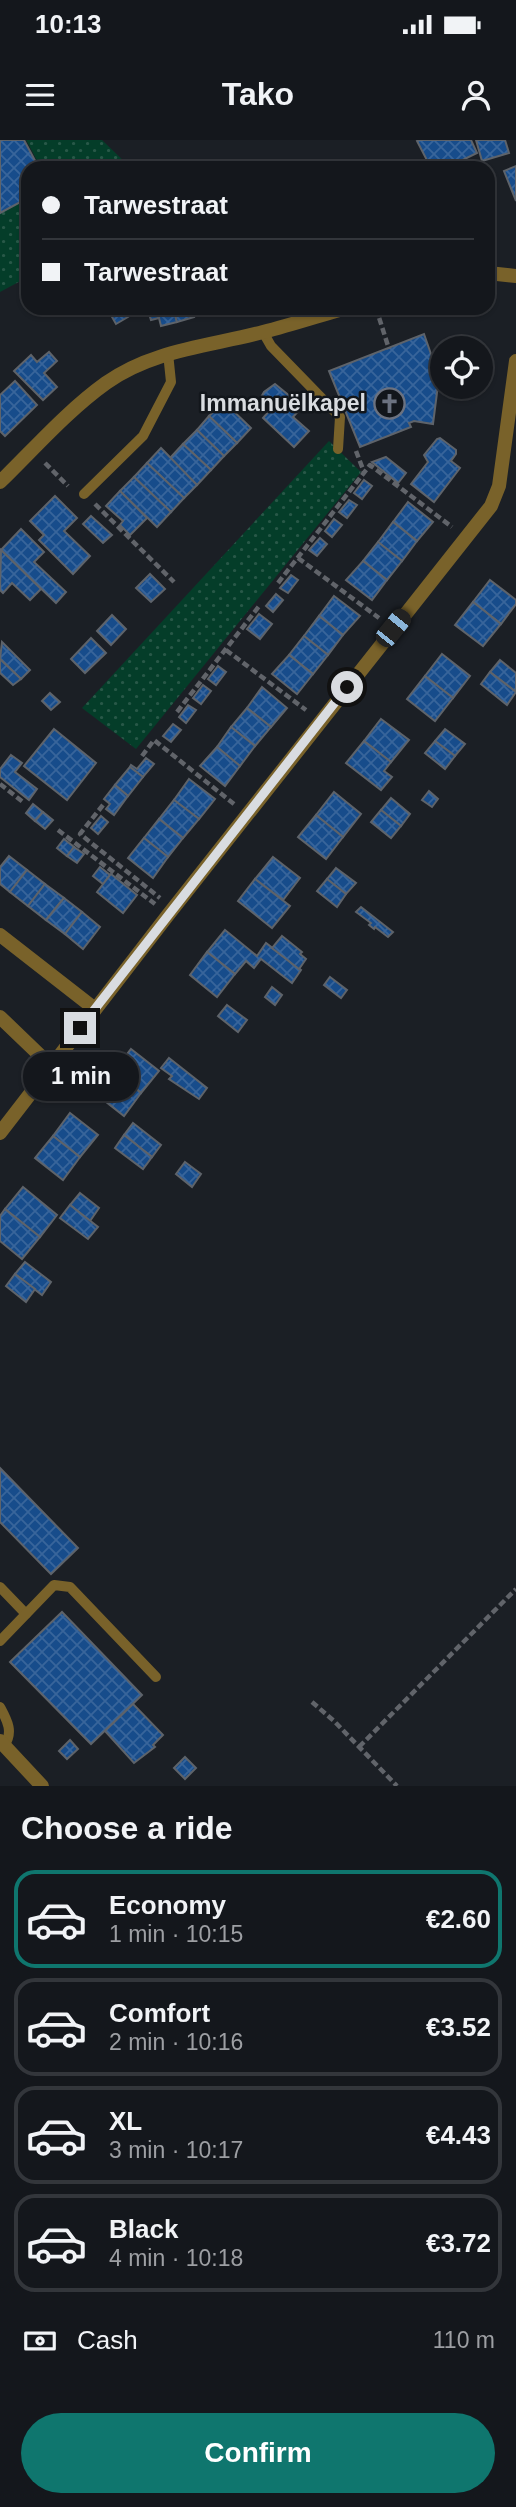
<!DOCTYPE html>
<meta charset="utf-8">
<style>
body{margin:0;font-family:Arial,sans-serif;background:#1d2025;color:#f1f3f6;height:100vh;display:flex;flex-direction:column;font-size:26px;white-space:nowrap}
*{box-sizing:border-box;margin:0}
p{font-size:23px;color:#9d9fa3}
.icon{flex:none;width:38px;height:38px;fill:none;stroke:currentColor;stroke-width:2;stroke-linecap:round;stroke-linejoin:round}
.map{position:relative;height:1646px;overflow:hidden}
.panel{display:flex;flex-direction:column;background:#14171c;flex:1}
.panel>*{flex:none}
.guide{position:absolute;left:21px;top:21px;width:474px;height:154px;border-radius:21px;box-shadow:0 2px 5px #0004,0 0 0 2px #33363b;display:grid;align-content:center;height:154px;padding:0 21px;background:#14171c}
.controls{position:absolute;left:430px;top:196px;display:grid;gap:14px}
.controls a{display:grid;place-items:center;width:63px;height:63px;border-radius:50%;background:#14171c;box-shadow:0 2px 5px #0004,0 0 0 2px #33363b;font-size:35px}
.end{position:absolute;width:32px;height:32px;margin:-16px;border:9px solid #d9dce0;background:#111;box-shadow:0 0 0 4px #111}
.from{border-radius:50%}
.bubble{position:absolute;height:49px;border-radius:24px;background:#14171c;box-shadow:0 2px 5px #0004,0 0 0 2px #33363b;font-size:23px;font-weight:600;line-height:49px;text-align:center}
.car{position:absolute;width:21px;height:42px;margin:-21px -10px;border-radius:9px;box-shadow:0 0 5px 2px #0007;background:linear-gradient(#222 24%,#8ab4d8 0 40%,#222 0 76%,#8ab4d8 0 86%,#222 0)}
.guide b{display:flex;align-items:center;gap:24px;height:66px;font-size:26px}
.guide b+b{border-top:2px solid #33363b}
.guide i{width:18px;height:18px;background:#f1f3f6}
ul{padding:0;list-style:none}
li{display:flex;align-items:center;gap:21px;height:98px;margin:0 14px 10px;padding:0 7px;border:4px solid #33363b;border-radius:21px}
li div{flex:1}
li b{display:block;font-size:26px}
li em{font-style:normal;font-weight:600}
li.active{border-color:#0f766e}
li>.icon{width:63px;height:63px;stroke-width:1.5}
h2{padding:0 21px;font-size:32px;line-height:84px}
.pay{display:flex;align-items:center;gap:18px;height:77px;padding:0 21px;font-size:26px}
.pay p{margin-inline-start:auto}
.primary-button{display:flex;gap:14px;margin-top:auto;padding:14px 21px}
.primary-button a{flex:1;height:80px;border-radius:42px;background:#0f766e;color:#fff;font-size:28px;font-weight:600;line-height:80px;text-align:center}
.status{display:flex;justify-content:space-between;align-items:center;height:49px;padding:0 35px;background:#14171c;direction:ltr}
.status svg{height:19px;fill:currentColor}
header{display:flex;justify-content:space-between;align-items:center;height:91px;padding:0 21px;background:#14171c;font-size:32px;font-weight:600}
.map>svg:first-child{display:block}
.green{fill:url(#green-dots)}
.building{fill:url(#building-cross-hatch);stroke:#5e636a;stroke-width:2}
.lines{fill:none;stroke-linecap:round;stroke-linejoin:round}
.path{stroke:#61646a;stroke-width:4.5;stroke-dasharray:7 3.5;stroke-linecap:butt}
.service{stroke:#79622a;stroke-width:10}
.pedestrian{stroke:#79622a;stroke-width:14}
.minor{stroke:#79622a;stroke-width:14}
.route{stroke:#d9dce0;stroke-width:9}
.labels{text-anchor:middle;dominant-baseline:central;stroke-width:5;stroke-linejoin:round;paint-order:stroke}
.poi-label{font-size:23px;font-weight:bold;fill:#d9dce0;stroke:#12161b;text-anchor:end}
</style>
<div class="status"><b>10:13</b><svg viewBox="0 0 49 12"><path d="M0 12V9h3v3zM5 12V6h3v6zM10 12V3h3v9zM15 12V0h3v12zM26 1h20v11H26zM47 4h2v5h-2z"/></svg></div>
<header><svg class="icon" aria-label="menu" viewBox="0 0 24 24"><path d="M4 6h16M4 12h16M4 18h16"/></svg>Tako<svg class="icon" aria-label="person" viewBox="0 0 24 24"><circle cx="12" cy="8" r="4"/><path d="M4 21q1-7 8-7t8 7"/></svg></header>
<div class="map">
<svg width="516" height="1646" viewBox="0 0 516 1646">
<defs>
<pattern id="green-dots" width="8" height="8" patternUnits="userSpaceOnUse" patternTransform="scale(1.75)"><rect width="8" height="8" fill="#043d29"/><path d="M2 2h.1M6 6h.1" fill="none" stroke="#285848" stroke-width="1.8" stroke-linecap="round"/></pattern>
<pattern id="building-cross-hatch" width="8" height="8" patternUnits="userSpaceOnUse" patternTransform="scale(1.75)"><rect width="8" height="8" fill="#174c8b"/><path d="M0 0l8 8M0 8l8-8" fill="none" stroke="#38659b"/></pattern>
</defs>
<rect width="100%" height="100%" fill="#1b1f25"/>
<g class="green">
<polygon points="26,0 102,0 131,28 41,28"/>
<polygon points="28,53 28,137 0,152 0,68"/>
<polygon points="329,301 361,332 136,609 82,568"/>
</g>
<g class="building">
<polygon points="0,0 24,0 39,28 28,28 28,58 0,73"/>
<polygon points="419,0 471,0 477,13 446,28 431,28 417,1"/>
<polygon points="476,0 505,0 509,13 482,21"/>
<polygon points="516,26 516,61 504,31"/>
<polygon points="112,168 123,168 128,177 116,184 108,170"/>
<polygon points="147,168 173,168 177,182 161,186 159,178 151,180"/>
<polygon points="173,168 193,168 191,169 194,177 177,182"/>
<polygon points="424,194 439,237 433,284 414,281 409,283 411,287 360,307 329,231"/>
<polygon points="49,212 57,221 44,233 57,247 43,260 14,231 31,215 37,222"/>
<polygon points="15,241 37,265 5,296 0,291 0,255"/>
<polygon points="275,244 297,262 301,268 293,277 309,291 294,307 263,278 271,269 260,259 264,252"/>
<polygon points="224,262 251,288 237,303 209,276"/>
<polygon points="209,276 237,303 224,316 197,290"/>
<polygon points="197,290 224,316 211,330 183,304"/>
<polygon points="440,298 456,310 456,314 451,321 460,328 434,362 411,344 428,322 424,315 437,299"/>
<polygon points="183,304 211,330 197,345 170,318"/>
<polygon points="161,308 197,345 184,358 147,323"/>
<polygon points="386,317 406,333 398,343 372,322"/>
<polygon points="147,323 184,358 171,372 134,337"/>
<polygon points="134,337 171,372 157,387 120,351"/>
<polygon points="364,340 372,346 362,359 354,353"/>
<polygon points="120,351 147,378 130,395 120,385 123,381 106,366"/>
<polygon points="55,356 77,378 64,391 90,416 73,434 39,400 44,395 30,381"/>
<polygon points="349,360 357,365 347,378 339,372"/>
<polygon points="408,362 433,382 417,401 393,382"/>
<polygon points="91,376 112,395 103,403 83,384"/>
<polygon points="334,379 342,385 332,397 325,391"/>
<polygon points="393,382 417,401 402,421 378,402"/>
<polygon points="21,389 44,412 34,422 66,452 56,463 1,410"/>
<polygon points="320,398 327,404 317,416 309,410"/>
<polygon points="378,402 402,421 387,440 363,421"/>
<polygon points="1,410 41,449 30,460 12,443 3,453 0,450"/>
<polygon points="363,421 387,440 372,460 346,440"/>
<polygon points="150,434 165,449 151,462 136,448"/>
<polygon points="291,435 298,440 288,453 280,448"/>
<polygon points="490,440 516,460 516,464 501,484 473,462"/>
<polygon points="276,454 283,460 273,472 266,466"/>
<polygon points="334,456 360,476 343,495 319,476"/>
<polygon points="473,462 501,484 483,506 455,485"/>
<polygon points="259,474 272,484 260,499 247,489"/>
<polygon points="112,475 126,489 111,505 97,491"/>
<polygon points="319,476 343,495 328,515 304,496"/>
<polygon points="304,496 328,515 313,534 289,515"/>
<polygon points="91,498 106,513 85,533 71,519"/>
<polygon points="2,502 30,530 21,539 0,519"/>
<polygon points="442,514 470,536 453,558 425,536"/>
<polygon points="289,515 313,534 297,554 272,534"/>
<polygon points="0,519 21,539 13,545 0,533"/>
<polygon points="500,520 516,533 516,552 490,532"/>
<polygon points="218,526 226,532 216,545 208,539"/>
<polygon points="490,532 516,552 507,565 481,544"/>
<polygon points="425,536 453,558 435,581 407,559"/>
<polygon points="203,545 211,551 201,564 193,558"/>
<polygon points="262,547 287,568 271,587 247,568"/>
<polygon points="50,553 60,562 51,570 42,561"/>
<polygon points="188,565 196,570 186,583 179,577"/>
<polygon points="247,568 271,587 255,606 231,587"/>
<polygon points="381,579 409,600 391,622 364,601"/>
<polygon points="173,584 181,590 171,602 163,596"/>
<polygon points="231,587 255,606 240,626 217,607"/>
<polygon points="54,589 96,623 67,660 24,626"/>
<polygon points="445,589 465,604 455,616 435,601"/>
<polygon points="364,601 391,622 384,631 392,637 381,650 346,623"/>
<polygon points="435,601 455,616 445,629 425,613"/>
<polygon points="217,607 240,626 225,646 200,626"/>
<polygon points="11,615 22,623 15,632 37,649 29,660 0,637 0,629"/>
<polygon points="146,618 154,624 143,637 130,627 131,625 137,629"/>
<polygon points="130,627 143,637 128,656 115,645"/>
<polygon points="189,639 215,659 199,679 174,660"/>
<polygon points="115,645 128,656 114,675 106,669 110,664 104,659"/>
<polygon points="429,651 438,659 432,667 422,660"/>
<polygon points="334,652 361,674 343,697 316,675"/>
<polygon points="391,658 410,674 401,686 381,670"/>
<polygon points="174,660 199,679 183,698 159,679"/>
<polygon points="33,664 43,672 35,681 26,673"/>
<polygon points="381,670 401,686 391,698 371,682"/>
<polygon points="43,672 53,680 45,689 35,681"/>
<polygon points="316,675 343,697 326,719 298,697"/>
<polygon points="101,676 108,682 98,694 91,688"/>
<polygon points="159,679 183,698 168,717 144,698"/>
<polygon points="144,698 168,717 153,738 128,718"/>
<polygon points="64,699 74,707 67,716 57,708"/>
<polygon points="74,707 84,714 77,723 67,716"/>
<polygon points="9,716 27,730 10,752 0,744 0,727"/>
<polygon points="273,717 300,738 283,760 255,739"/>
<polygon points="100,727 110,735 103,744 93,736"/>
<polygon points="336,728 356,743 346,754 327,739"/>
<polygon points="27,730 45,744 28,766 10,752"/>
<polygon points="111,734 137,755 123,773 97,752"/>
<polygon points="255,739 290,766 272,788 238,761"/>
<polygon points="327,739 346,754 337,767 317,751"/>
<polygon points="45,744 64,758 46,780 28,766"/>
<polygon points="64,758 82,772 65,794 46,780"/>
<polygon points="361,767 393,792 388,797 375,787 374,789 369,785 371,783 356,772"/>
<polygon points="82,772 100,787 83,809 65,794"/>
<polygon points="225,790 257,816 266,803 301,830 292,843 261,819 254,828 246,821 235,834 207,812"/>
<polygon points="282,796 302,812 300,814 306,819 299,829 272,808"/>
<polygon points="207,812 235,834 217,857 190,835"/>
<polygon points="330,837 347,850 341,858 324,845"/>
<polygon points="272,847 282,855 275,865 265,857"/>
<polygon points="227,865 247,880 238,892 218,876"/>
<polygon points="131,909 159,931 141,953 114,931"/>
<polygon points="169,918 207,948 199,959 169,939 172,936 161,928"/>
<polygon points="114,931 141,953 124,976 96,954"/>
<polygon points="70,973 98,995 80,1017 53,996"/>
<polygon points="133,983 161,1005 152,1017 124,995"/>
<polygon points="124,995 152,1017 143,1029 115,1008"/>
<polygon points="53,996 80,1017 63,1040 35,1018"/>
<polygon points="185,1022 201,1034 192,1047 176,1034"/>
<polygon points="23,1047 57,1075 40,1097 5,1069"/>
<polygon points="80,1053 99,1068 90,1081 70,1065"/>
<polygon points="70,1065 98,1087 88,1099 60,1078"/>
<polygon points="5,1069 40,1097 22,1119 0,1101 0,1076"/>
<polygon points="25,1122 51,1142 42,1155 15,1134"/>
<polygon points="15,1134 35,1149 26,1162 6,1146"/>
<polygon points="0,1328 78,1408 51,1434 0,1382"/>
<polygon points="62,1472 142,1555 91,1604 10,1522"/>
<polygon points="133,1564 163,1595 153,1605 155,1607 134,1623 105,1591"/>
<polygon points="70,1600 78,1609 67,1619 59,1611"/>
<polygon points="185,1617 196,1628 185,1639 174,1628"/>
</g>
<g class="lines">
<g class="path">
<polyline points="376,168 389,209"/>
<polyline points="356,311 364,332"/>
<polyline points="45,323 68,346"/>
<polyline points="95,364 174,442"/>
<polyline points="298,418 379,478"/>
<polyline points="278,443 370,325 452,387"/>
<polyline points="226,510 306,570"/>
<polyline points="177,572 260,465"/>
<polyline points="142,616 154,600 234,664"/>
<polyline points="0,644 23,662"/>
<polyline points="103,665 80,694 160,758"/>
<polyline points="58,690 155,764"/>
<polyline points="312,1562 334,1581 397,1646"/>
<polyline points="359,1607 516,1449"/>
</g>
<g class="service">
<polyline points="263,192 271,206 340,277 338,309"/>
<polyline points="84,354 143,296 171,242 168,213"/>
<polyline points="0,1447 26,1474"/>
<polyline points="0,1501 54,1445 70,1447 156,1537"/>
<path d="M0,1567C7,1580 14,1592 4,1606"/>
</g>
<polyline class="pedestrian" points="0,877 51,926"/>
<g class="minor">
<polyline points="488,133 516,136"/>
<path d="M0,342C34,309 67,271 106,243C152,210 210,206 263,192C291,185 318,176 346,168"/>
<polyline points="0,795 95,869"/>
<polyline points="0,993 168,775 491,366 499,346 516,221"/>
<polyline points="0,1601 42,1646"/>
</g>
</g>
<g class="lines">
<polyline class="route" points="80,888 347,547"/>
</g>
<defs>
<symbol id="church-ring" viewBox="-11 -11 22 22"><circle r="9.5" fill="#12161b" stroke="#6b7280" stroke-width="1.5"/><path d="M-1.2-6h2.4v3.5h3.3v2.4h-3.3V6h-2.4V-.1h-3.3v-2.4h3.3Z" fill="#6b7280"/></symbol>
</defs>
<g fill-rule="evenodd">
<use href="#church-ring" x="372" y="246" width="35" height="35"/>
</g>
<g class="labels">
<g class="poi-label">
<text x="366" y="263">Immanuëlkapel</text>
</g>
</g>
</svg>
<div class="controls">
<a><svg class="icon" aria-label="locate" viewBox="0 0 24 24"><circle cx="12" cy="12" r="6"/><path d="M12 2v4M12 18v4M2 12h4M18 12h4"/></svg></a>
</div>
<i class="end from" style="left:347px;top:547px"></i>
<i class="end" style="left:80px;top:888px"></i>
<div class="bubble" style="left:23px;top:912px;width:116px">1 min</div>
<i class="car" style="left:393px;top:488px;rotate:39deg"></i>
<div class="guide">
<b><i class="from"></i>Tarwestraat</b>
<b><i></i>Tarwestraat</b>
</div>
</div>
<section class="panel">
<h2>Choose a ride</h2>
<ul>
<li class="active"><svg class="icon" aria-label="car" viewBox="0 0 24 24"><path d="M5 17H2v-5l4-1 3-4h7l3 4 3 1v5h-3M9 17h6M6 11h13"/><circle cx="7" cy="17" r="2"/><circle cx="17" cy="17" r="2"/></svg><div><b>Economy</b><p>1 min · 10:15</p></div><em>€2.60</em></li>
<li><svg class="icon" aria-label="car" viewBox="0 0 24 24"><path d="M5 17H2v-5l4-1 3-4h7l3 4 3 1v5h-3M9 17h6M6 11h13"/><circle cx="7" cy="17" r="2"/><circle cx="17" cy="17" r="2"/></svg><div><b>Comfort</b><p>2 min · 10:16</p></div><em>€3.52</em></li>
<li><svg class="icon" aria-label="car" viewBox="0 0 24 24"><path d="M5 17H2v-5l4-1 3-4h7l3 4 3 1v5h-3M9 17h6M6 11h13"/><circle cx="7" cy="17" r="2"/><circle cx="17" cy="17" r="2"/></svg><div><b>XL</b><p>3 min · 10:17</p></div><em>€4.43</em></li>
<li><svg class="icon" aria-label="car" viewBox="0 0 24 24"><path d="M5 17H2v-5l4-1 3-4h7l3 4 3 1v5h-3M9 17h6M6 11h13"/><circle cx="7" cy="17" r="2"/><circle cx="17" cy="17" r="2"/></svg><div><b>Black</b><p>4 min · 10:18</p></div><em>€3.72</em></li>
</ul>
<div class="pay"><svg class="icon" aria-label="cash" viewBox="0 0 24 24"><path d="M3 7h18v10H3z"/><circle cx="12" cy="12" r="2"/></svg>Cash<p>110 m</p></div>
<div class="primary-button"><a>Confirm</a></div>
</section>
